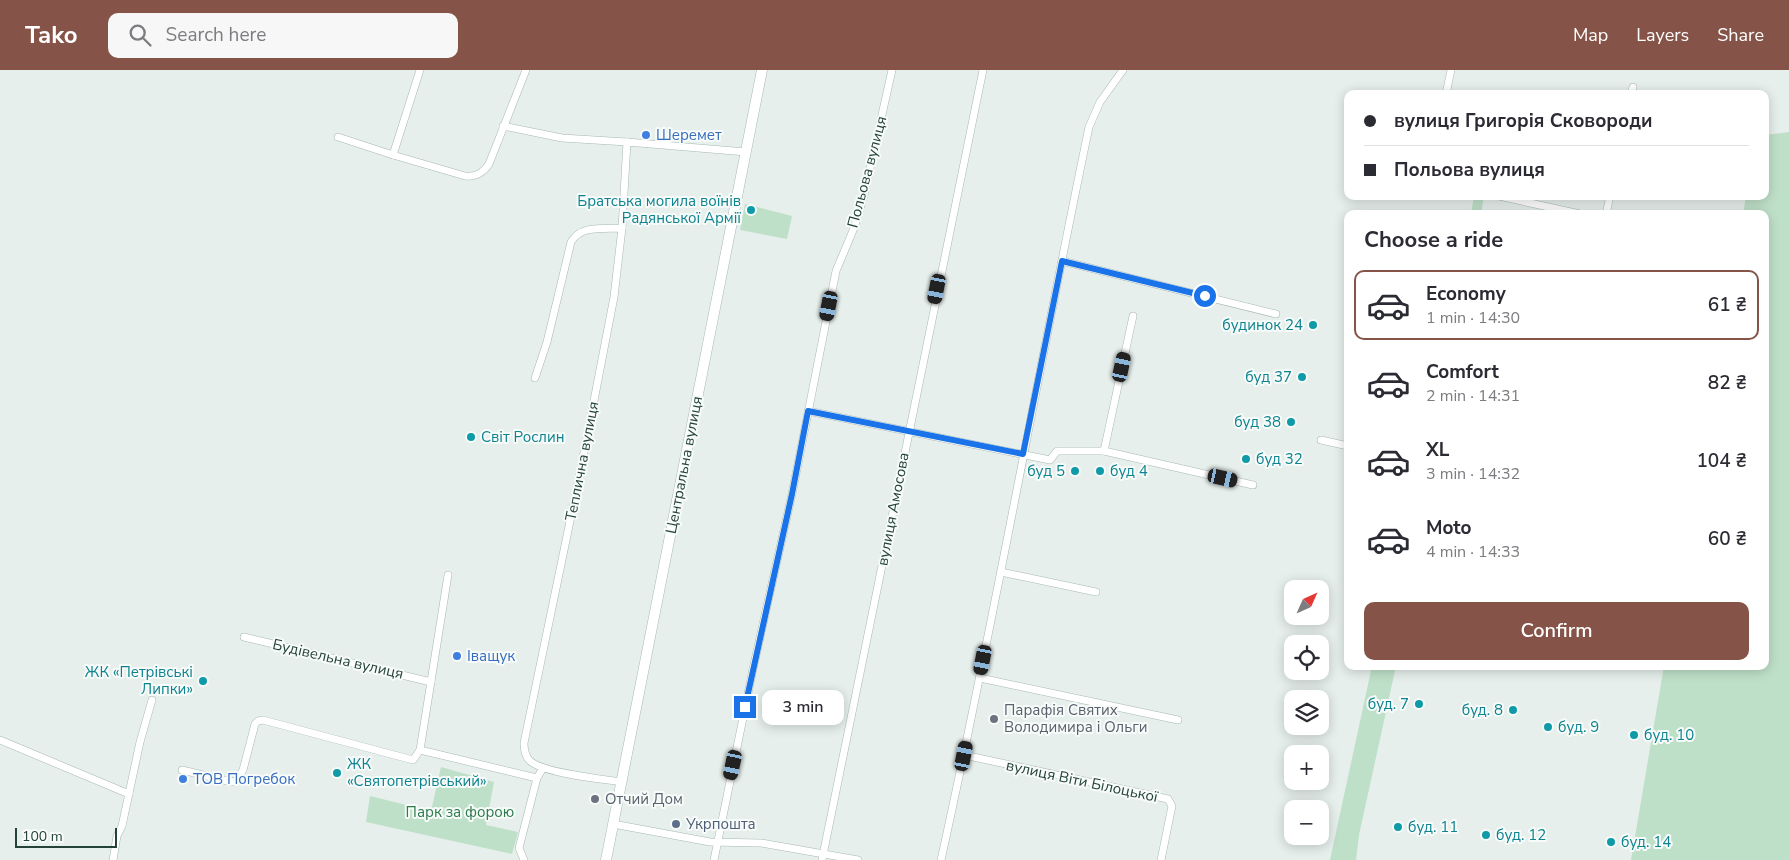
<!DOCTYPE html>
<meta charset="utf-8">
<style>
body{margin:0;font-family:"Nunito Sans",sans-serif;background:#f7f7f7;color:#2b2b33;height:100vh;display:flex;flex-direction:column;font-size:19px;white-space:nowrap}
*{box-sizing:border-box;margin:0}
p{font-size:16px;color:#7c7c81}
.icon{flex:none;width:28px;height:28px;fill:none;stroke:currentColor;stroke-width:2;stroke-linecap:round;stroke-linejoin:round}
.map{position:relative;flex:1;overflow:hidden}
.drawer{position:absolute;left:1344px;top:140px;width:425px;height:460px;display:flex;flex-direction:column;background:#fff;border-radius:10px;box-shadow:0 2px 12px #0003}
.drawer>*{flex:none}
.top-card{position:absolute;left:1344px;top:20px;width:425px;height:110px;border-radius:10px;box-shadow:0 2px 12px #0003;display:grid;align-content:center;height:110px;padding:0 20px;background:#fff}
.needle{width:32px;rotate:45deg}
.tools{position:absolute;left:1284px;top:510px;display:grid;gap:10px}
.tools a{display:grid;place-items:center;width:45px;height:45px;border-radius:10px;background:#fff;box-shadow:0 2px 12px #0003;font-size:25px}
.scale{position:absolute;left:15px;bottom:12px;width:102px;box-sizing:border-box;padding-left:5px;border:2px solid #24423a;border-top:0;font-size:14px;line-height:18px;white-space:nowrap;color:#24423a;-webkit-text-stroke:4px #f7fbf9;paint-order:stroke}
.end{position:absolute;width:22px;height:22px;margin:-11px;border:6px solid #1a73e8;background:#fff;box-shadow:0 0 0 2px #fff}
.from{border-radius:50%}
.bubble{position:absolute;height:35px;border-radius:10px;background:#fff;box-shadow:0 2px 12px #0003;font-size:16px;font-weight:600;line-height:35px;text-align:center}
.car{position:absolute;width:15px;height:30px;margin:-15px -8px;border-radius:6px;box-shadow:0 0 4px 1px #0007;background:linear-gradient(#222 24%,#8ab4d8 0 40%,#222 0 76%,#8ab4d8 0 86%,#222 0)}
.top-card b{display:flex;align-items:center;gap:18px;height:48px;font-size:19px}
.top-card b+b{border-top:1px solid #e1e1e2}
.top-card i{width:12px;height:12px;background:#2b2b33}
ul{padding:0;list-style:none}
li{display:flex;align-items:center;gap:15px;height:70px;margin:0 10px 8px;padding:0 10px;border:2px solid transparent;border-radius:10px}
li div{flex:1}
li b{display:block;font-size:19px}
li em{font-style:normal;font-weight:600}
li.selected{border-color:#855347}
li>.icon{width:45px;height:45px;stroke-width:1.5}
h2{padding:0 20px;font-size:22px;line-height:60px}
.action{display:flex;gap:10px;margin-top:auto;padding:10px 20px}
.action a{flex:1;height:58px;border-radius:10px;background:#855347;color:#fff;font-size:20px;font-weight:600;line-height:58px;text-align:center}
header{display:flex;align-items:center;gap:30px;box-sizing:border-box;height:70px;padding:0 25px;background:#855347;color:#fff}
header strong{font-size:24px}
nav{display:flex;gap:28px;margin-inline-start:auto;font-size:18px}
.search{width:350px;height:45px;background:#f7f7f7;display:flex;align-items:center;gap:12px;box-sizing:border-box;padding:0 18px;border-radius:10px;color:#7c7c81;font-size:19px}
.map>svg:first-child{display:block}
.green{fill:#bfe0c8}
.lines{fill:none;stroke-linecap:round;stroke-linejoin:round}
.street-casing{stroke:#a8b8b2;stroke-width:8}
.secondary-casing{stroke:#a4bbb3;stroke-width:11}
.street{stroke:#fff;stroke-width:7}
.secondary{stroke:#fff;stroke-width:10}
.route{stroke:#1a73e8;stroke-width:6}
.shop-dot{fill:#3f7fe0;stroke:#f7fbf9;stroke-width:2}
.culture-dot{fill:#0f9aa8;stroke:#f7fbf9;stroke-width:2}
.worship-dot{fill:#6b7280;stroke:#f7fbf9;stroke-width:2}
.service-dot{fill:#5c6f8a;stroke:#f7fbf9;stroke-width:2}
.labels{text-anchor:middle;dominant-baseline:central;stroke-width:4;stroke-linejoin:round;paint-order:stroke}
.shop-label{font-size:15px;fill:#366cbe;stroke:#f7fbf9;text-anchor:start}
.street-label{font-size:15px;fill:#24423a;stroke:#f7fbf9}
.culture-label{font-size:15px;fill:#0d838f;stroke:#f7fbf9;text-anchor:start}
.worship-label{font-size:15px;fill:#5b616d;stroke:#f7fbf9;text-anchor:start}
.park-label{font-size:15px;fill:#2d7a4b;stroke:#f7fbf9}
.service-label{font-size:15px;fill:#4e5e75;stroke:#f7fbf9;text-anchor:start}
</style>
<header>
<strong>Tako</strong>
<div class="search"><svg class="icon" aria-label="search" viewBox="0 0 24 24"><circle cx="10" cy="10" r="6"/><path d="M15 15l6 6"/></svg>Search here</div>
<nav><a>Map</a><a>Layers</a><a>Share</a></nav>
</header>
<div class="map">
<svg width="1789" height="790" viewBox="0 0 1789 790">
<rect width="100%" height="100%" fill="#e6efeb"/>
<g class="green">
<polygon points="1789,62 1789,790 1631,790 1664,596 1765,596 1765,144 1743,144 1746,126 1765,126 1765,65"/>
<polygon points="1474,126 1484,126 1481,144 1471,144"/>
<polygon points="745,134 792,146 787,169 740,160"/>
<polygon points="1372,596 1396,596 1359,765 1356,790 1330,790"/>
<polygon points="441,697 494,712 486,755 518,762 512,784 366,752 370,726 431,741"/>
</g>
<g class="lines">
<defs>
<g id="street">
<path d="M420,0L393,85L465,106C476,107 483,103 489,94L526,0"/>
<polyline points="1446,24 1451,0"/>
<polyline points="1631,24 1633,17"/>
<polyline points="503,56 562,68 627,72"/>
<polyline points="338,67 393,85"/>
<polyline points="1499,126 1580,144"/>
<polyline points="1606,144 1610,126"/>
<polyline points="1062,191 1276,244"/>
<path d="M535,308L547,272L571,172C581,155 603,159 622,158"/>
<polyline points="808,341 1050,390 1057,381 1104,381 1133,246"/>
<polyline points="1321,370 1348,376"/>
<polyline points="1104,381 1253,415"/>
<polyline points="1001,502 1096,522"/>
<polyline points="448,505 420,680 537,708"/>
<polyline points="244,567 431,612"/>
<polyline points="980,608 1178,650"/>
<polyline points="0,670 129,724"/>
<polyline points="964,685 1168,729 1172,736 1161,790"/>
<polyline points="182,700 232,712 237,710 243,700 255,654 258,651 263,650 413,690 420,680"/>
<path d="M622,712C602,709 543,703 530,691C525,686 524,680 524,673L581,398L614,227L622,158L627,72L746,82"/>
<polyline points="613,754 710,772 761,773 858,790"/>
<polyline points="113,790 117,766 122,756 140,672 152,630"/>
<polyline points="524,790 519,778 537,708 543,698"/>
<polyline points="714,790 753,599 792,424 836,201 854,158 864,125 892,0"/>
<polyline points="822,790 983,0"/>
<path d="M941,790C995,547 1038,301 1089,57L1100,32L1123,0"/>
</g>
<polyline id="secondary" points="606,790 762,0"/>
</defs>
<use href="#street" class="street-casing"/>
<use href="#secondary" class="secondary-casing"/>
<use href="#street" class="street"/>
<use href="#secondary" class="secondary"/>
</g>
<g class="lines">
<polyline class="route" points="745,637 792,424 808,341 1023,384 1062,191 1205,226"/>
</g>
<g class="shop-dot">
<circle cx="646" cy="65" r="5"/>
<circle cx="457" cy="586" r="5"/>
<circle cx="183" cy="709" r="5"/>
</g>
<g class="culture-dot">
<circle cx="751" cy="140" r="5"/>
<circle cx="1313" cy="255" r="5"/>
<circle cx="1302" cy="307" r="5"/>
<circle cx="1291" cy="352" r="5"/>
<circle cx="471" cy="367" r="5"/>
<circle cx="1246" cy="389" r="5"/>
<circle cx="1075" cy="401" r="5"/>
<circle cx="1100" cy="401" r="5"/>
<circle cx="203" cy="611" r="5"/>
<circle cx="1419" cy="634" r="5"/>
<circle cx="1513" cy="640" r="5"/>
<circle cx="1548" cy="657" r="5"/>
<circle cx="1634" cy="665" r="5"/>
<circle cx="337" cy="703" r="5"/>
<circle cx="1398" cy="757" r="5"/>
<circle cx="1486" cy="765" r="5"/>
<circle cx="1611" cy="772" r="5"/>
</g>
<g class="worship-dot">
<circle cx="994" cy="649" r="5"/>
<circle cx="595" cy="729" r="5"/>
</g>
<circle class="service-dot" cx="676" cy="754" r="5"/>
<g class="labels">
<g class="shop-label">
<text x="656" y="65">Шеремет</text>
<text x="467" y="586">Іващук</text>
<text x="193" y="709">ТОВ Погребок</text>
</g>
<g class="street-label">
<text transform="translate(867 102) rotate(-75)">Польова вулиця</text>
<text transform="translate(582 391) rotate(-79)">Теплична вулиця</text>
<text transform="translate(684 395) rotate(-79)">Центральна вулиця</text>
<text transform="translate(893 439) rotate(-79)">вулиця Амосова</text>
<text transform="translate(338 589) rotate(13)">Будівельна вулиця</text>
<text transform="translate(1082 711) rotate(12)">вулиця Віти Білоцької</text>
</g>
<g class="culture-label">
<text x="741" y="131" text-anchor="end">Братська могила воїнів<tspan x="741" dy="17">Радянської Армії</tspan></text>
<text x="1303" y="255" text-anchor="end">будинок 24</text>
<text x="1292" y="307" text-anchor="end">буд 37</text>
<text x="1281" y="352" text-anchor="end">буд 38</text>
<text x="481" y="367">Світ Рослин</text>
<text x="1256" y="389">буд 32</text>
<text x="1065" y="401" text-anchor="end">буд 5</text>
<text x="1110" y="401">буд 4</text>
<text x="193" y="602" text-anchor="end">ЖК «Петрівські<tspan x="193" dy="17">Липки»</tspan></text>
<text x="1409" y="634" text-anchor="end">буд. 7</text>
<text x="1503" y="640" text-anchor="end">буд. 8</text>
<text x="1558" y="657">буд. 9</text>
<text x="1644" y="665">буд. 10</text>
<text x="347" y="694">ЖК<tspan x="347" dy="17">«Святопетрівський»</tspan></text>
<text x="1408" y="757">буд. 11</text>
<text x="1496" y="765">буд. 12</text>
<text x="1621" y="772">буд. 14</text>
</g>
<g class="worship-label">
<text x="1004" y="640">Парафія Святих<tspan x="1004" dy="17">Володимира і Ольги</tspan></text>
<text x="605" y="729">Отчий Дом</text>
</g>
<g class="park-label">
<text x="460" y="742">Парк за форою</text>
</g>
<g class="service-label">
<text x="686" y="754">Укрпошта</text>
</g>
</g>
</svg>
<div class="tools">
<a><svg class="needle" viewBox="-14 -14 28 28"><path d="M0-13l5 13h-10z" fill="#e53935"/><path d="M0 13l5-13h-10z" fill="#7c7c81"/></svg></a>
<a><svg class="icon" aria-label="locate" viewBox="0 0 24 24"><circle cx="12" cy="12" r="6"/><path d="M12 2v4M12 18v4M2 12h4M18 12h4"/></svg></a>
<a><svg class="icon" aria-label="layers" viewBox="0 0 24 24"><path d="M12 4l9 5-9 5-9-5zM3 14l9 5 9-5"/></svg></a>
<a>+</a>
<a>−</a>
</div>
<div class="scale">100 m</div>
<i class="end from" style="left:1205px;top:226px"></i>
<i class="end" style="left:745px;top:637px"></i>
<div class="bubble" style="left:762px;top:620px;width:82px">3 min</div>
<i class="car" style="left:937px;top:219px;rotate:191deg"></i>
<i class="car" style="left:829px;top:236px;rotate:191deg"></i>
<i class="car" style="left:1122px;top:297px;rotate:12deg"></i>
<i class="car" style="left:1223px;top:408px;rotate:103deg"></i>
<i class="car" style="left:983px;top:590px;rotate:191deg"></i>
<i class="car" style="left:964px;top:686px;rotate:11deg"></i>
<i class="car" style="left:733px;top:695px;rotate:192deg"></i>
<div class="top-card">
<b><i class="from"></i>вулиця Григорія Сковороди</b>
<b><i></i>Польова вулиця</b>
</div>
<section class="drawer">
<h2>Choose a ride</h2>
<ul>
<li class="selected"><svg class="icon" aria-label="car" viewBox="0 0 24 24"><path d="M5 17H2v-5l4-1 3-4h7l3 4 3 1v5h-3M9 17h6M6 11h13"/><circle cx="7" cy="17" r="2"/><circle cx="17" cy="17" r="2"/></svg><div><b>Economy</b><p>1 min · 14:30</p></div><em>61 ₴</em></li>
<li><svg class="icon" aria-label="car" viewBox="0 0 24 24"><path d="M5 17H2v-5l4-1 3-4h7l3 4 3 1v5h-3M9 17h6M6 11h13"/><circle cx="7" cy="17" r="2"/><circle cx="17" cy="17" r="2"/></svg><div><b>Comfort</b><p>2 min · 14:31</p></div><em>82 ₴</em></li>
<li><svg class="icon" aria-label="car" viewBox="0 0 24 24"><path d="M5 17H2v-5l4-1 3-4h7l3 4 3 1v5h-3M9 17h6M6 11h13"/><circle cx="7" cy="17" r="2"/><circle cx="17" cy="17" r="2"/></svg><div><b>XL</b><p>3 min · 14:32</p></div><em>104 ₴</em></li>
<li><svg class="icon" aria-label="car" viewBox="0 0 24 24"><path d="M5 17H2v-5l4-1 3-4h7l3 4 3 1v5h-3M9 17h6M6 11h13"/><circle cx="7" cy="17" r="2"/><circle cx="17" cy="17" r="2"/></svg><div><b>Moto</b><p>4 min · 14:33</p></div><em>60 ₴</em></li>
</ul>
<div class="action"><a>Confirm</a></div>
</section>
</div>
